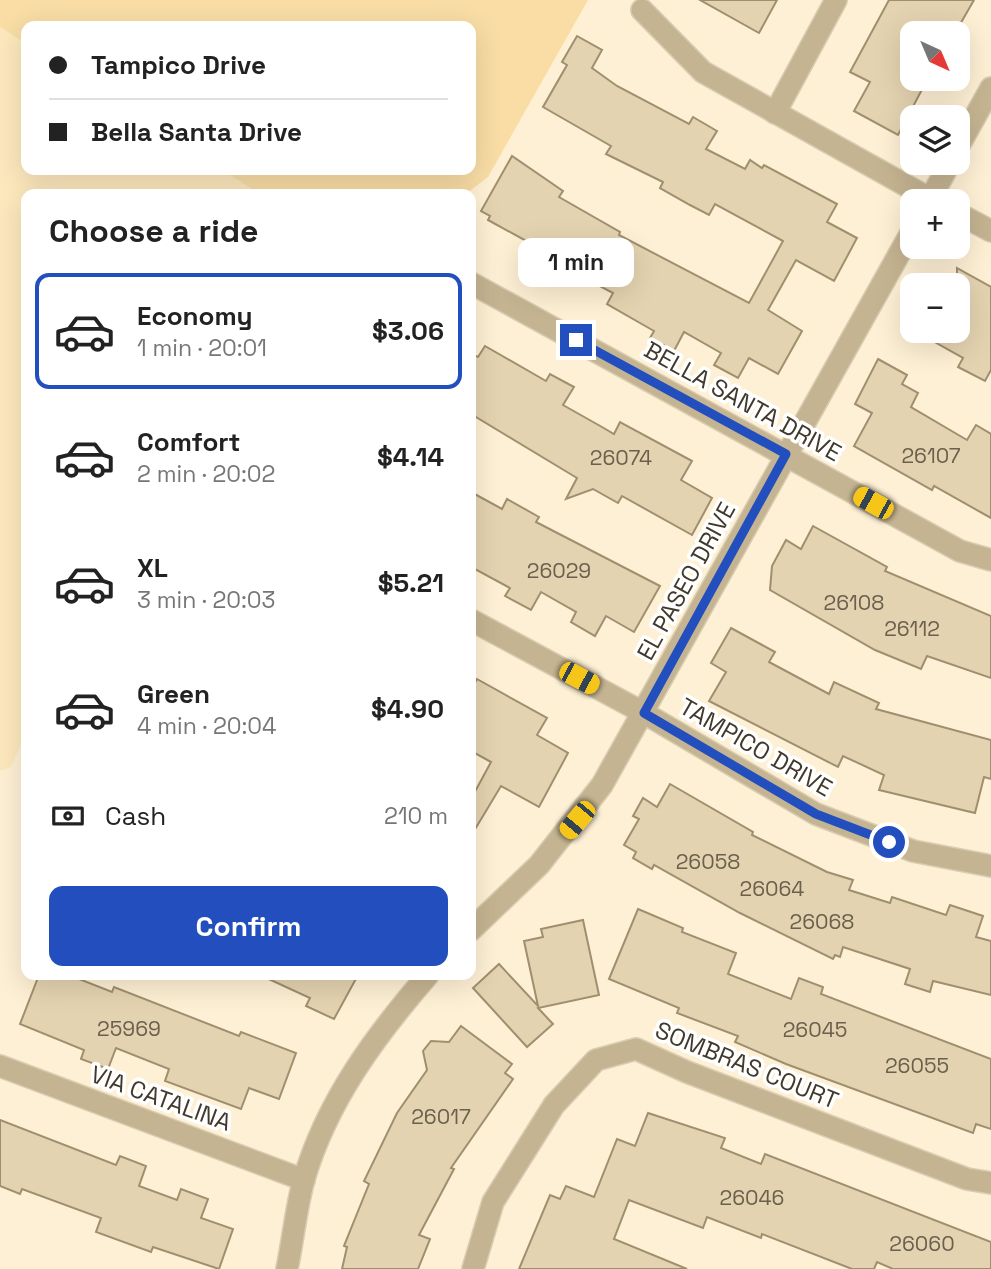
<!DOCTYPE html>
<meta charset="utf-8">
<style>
body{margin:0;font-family:"Space Grotesk",sans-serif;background:#f2f2f2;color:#222;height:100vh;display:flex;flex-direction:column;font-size:26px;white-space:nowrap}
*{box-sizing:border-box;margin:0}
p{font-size:23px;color:#767676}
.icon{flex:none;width:38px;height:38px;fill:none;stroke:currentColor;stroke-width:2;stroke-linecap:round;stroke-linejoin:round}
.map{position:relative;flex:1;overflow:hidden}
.drawer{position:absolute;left:21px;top:189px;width:455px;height:791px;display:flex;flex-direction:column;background:#fff;border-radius:14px;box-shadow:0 7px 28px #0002}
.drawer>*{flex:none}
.banner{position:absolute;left:21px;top:21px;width:455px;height:154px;border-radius:14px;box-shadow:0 7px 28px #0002;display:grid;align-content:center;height:154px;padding:0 28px;background:#fff}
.needle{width:46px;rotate:136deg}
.tools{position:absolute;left:900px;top:21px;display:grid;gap:14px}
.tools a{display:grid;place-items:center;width:70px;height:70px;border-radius:14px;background:#fff;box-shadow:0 7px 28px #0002;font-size:35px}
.end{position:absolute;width:32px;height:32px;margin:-16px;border:9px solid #224fbd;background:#fff;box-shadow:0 0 0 4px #fff}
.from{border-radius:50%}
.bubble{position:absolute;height:49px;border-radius:14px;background:#fff;box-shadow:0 7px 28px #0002;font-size:23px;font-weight:700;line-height:49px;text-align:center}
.car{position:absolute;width:21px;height:42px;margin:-21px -10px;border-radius:9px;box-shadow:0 0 5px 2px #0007;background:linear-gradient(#f5c518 24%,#345 0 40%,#f5c518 0 76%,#345 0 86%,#f5c518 0)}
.banner b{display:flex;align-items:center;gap:24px;height:66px;font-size:26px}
.banner b+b{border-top:2px solid #e0e0e0}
.banner i{width:18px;height:18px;background:#222}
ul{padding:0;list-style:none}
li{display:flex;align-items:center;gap:21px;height:116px;margin:0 14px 10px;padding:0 14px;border:4px solid transparent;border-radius:14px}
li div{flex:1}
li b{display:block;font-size:26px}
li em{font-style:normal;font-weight:700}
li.active{border-color:#224fbd}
li>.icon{width:63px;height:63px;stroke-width:1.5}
h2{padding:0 28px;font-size:32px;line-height:84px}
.pay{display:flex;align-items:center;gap:18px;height:77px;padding:0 28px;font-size:26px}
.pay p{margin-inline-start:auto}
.action{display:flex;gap:14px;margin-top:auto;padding:14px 28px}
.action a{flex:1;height:80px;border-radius:14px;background:#224fbd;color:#fff;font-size:28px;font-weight:700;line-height:80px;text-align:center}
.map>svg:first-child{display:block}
.built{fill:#fde8bd}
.green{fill:#f9dda5}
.building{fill:#e4d3b0;stroke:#a08f6f;stroke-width:2}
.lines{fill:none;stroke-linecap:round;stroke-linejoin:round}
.minor-casing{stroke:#d8ccb2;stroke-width:24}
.minor{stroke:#c5b491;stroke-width:21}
.route{stroke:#224fbd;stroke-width:9}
.labels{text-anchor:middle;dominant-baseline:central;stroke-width:7;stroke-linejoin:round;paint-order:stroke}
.number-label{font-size:21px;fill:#6a604d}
.street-label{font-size:24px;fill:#413a2c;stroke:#fff}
</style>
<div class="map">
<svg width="991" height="1269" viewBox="0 0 991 1269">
<rect width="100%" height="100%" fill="#fef0d4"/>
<polygon class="built" points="0,27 26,44 26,170 222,170 260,194 26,194 26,733 11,767 0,771"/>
<polygon class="green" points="0,0 588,0 488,177 466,194 260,194 222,170 471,170 471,26 26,26 26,44 0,27"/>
<g class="building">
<polygon points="700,0 777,0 759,33"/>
<polygon points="889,0 974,0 955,33 912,33 912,79 926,82 898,135 854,111 870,82 850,72"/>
<polygon points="577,36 602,50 592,68 617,86 689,124 693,117 717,131 706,149 745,169 750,160 762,168 764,165 837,204 827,222 857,238 834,281 796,260 768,310 802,331 778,374 749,358 738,378 714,365 721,353 684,332 674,351 650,338 654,331 607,304 613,293 562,266 551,284 526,270 539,248 488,220 490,216 481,211 512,156 563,191 559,197 620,232 619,235 749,303 783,241 715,204 709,215 690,205 660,188 663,182 606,154 611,146 543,107 567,65 562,62"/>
<polygon points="957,268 991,287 991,370 985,381 958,367 963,358 915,331 957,331"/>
<polygon points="485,346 546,381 550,374 574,387 563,405 602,427 614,434 620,422 692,461 681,480 712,498 692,535 622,496 618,503 593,489 566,499 577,478 471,414 471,353 478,357"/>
<polygon points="878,359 907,375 902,384 918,393 911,407 967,440 976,425 991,434 991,518 934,486 932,490 854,446 872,413 855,404"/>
<polygon points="471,492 502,509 507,499 539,517 536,522 660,586 634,632 606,616 595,636 571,622 576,612 541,592 531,610 505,596 510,588 471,567"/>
<polygon points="813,526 887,567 885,571 991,616 991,678 927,656 921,669 875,650 770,590 772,566 786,540 801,549"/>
<polygon points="731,628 775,652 769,662 829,694 834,682 879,703 876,709 991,740 991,779 984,777 975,813 879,790 884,775 843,756 838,767 709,701 726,672 711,663"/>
<polygon points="477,679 547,718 537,735 568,753 539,807 501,786 471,836 471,799 491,762 471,751 471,690"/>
<polygon points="670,784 753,832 752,835 827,872 853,880 849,890 890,903 892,897 946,915 950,905 983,916 976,937 991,941 991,995 933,981 930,992 905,984 910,969 843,947 840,957 835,955 833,959 740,913 654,865 652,869 633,858 636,852 624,845 639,819 633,816 643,798 657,807"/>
<polygon points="638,909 683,928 682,932 736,953 728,974 791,999 799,978 823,987 821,994 991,1059 991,1129 976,1124 973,1133 786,1064 735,1042 738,1036 677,1013 679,1008 609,979"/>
<polygon points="583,920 599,995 538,1008 553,1024 527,1047 473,988 499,964 538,1006 524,941 543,937 541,929"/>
<polygon points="39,975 69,975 112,992 114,987 239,1036 241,1032 296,1053 279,1099 249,1088 241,1109 165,1081 169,1069 116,1048 108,1069 81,1059 84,1050 20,1024"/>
<polygon points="260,975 358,975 334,1019 306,1006 310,998"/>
<polygon points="461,1026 512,1064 505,1073 513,1079 451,1168 454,1169 419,1235 430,1239 418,1269 342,1269 347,1247 344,1246 369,1184 364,1181 397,1113 427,1070 423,1051 431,1041 449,1042"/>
<polygon points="648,1113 725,1138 721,1148 761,1164 765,1154 991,1242 991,1269 893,1269 877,1262 874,1269 852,1269 762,1234 761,1238 707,1217 703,1228 629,1200 614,1239 687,1269 519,1269 550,1195 560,1199 566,1186 594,1197 617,1139 635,1146"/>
<polygon points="0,1120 116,1165 120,1156 146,1166 139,1186 177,1200 181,1189 208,1199 201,1218 233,1229 219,1269 153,1247 151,1252 96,1232 101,1218 22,1189 20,1194 0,1186"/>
</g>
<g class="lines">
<defs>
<g id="minor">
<polyline points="642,10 703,72 934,201"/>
<polyline points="775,113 836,0"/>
<polyline points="957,149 991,88"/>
<polyline points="929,201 950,163"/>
<polyline points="957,213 991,231"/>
<polyline points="471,283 960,551 991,560"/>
<polyline points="471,620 644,713 816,814 913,851 991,866"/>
<polyline points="471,930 539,865 602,785 912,231"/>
<polyline points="0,1066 304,1180"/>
<path d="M287,1269C293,1240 296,1208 304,1179C327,1101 375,1036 428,975"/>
<polyline points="473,1269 493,1202 554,1105 596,1060 636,1049 687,1072 967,1179 991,1183"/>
</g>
</defs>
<use href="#minor" class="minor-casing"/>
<use href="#minor" class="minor"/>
</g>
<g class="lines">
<polyline class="route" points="576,340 786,454 644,713 816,814 889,842"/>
</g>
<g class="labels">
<g class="number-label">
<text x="931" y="455">26107</text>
<text x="621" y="457">26074</text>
<text x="559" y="570">26029</text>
<text x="854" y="602">26108</text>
<text x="912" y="628">26112</text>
<text x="708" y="861">26058</text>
<text x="772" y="888">26064</text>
<text x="822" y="921">26068</text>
<text x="129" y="1028">25969</text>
<text x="815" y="1029">26045</text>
<text x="917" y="1065">26055</text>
<text x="441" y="1116">26017</text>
<text x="752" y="1197">26046</text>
<text x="922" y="1243">26060</text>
</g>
<g class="street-label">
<text transform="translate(743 401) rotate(29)">BELLA SANTA DRIVE</text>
<text transform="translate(686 581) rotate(-61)">EL PASEO DRIVE</text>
<text transform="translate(756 747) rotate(30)">TAMPICO DRIVE</text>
<text transform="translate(747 1065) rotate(22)">SOMBRAS COURT</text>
<text transform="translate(161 1098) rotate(20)">VIA CATALINA</text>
</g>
</g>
</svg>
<div class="tools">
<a><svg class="needle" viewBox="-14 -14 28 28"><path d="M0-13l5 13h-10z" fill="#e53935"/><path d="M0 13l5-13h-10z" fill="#767676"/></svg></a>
<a><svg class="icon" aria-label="layers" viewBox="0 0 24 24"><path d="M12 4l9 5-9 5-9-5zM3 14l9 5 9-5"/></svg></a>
<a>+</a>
<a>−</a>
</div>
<i class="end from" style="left:889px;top:842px"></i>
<i class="end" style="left:576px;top:340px"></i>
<div class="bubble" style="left:518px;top:238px;width:116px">1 min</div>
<i class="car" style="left:873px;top:503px;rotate:299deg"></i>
<i class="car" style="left:579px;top:678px;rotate:118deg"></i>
<i class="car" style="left:577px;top:820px;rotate:220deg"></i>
<div class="banner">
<b><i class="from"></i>Tampico Drive</b>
<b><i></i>Bella Santa Drive</b>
</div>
<section class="drawer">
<h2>Choose a ride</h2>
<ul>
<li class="active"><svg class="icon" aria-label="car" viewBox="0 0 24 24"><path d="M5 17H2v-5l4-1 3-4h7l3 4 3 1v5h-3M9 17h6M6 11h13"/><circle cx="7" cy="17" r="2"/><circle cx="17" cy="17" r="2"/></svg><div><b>Economy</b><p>1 min · 20:01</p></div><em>$3.06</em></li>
<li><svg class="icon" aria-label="car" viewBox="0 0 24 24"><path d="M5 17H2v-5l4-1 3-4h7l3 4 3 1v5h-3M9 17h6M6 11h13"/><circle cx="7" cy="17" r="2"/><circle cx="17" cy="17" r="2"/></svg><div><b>Comfort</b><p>2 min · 20:02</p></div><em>$4.14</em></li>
<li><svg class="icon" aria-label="car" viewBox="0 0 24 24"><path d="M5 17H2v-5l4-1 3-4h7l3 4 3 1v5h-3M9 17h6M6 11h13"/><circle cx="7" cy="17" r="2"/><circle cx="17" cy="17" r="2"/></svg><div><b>XL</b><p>3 min · 20:03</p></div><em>$5.21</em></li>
<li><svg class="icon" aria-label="car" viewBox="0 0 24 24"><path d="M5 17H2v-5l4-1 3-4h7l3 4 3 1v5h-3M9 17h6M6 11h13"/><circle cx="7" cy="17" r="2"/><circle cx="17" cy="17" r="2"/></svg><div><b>Green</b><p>4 min · 20:04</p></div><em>$4.90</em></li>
</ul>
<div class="pay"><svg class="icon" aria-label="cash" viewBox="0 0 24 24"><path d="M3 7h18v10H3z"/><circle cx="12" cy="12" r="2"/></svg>Cash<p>210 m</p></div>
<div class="action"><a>Confirm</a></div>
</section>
</div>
